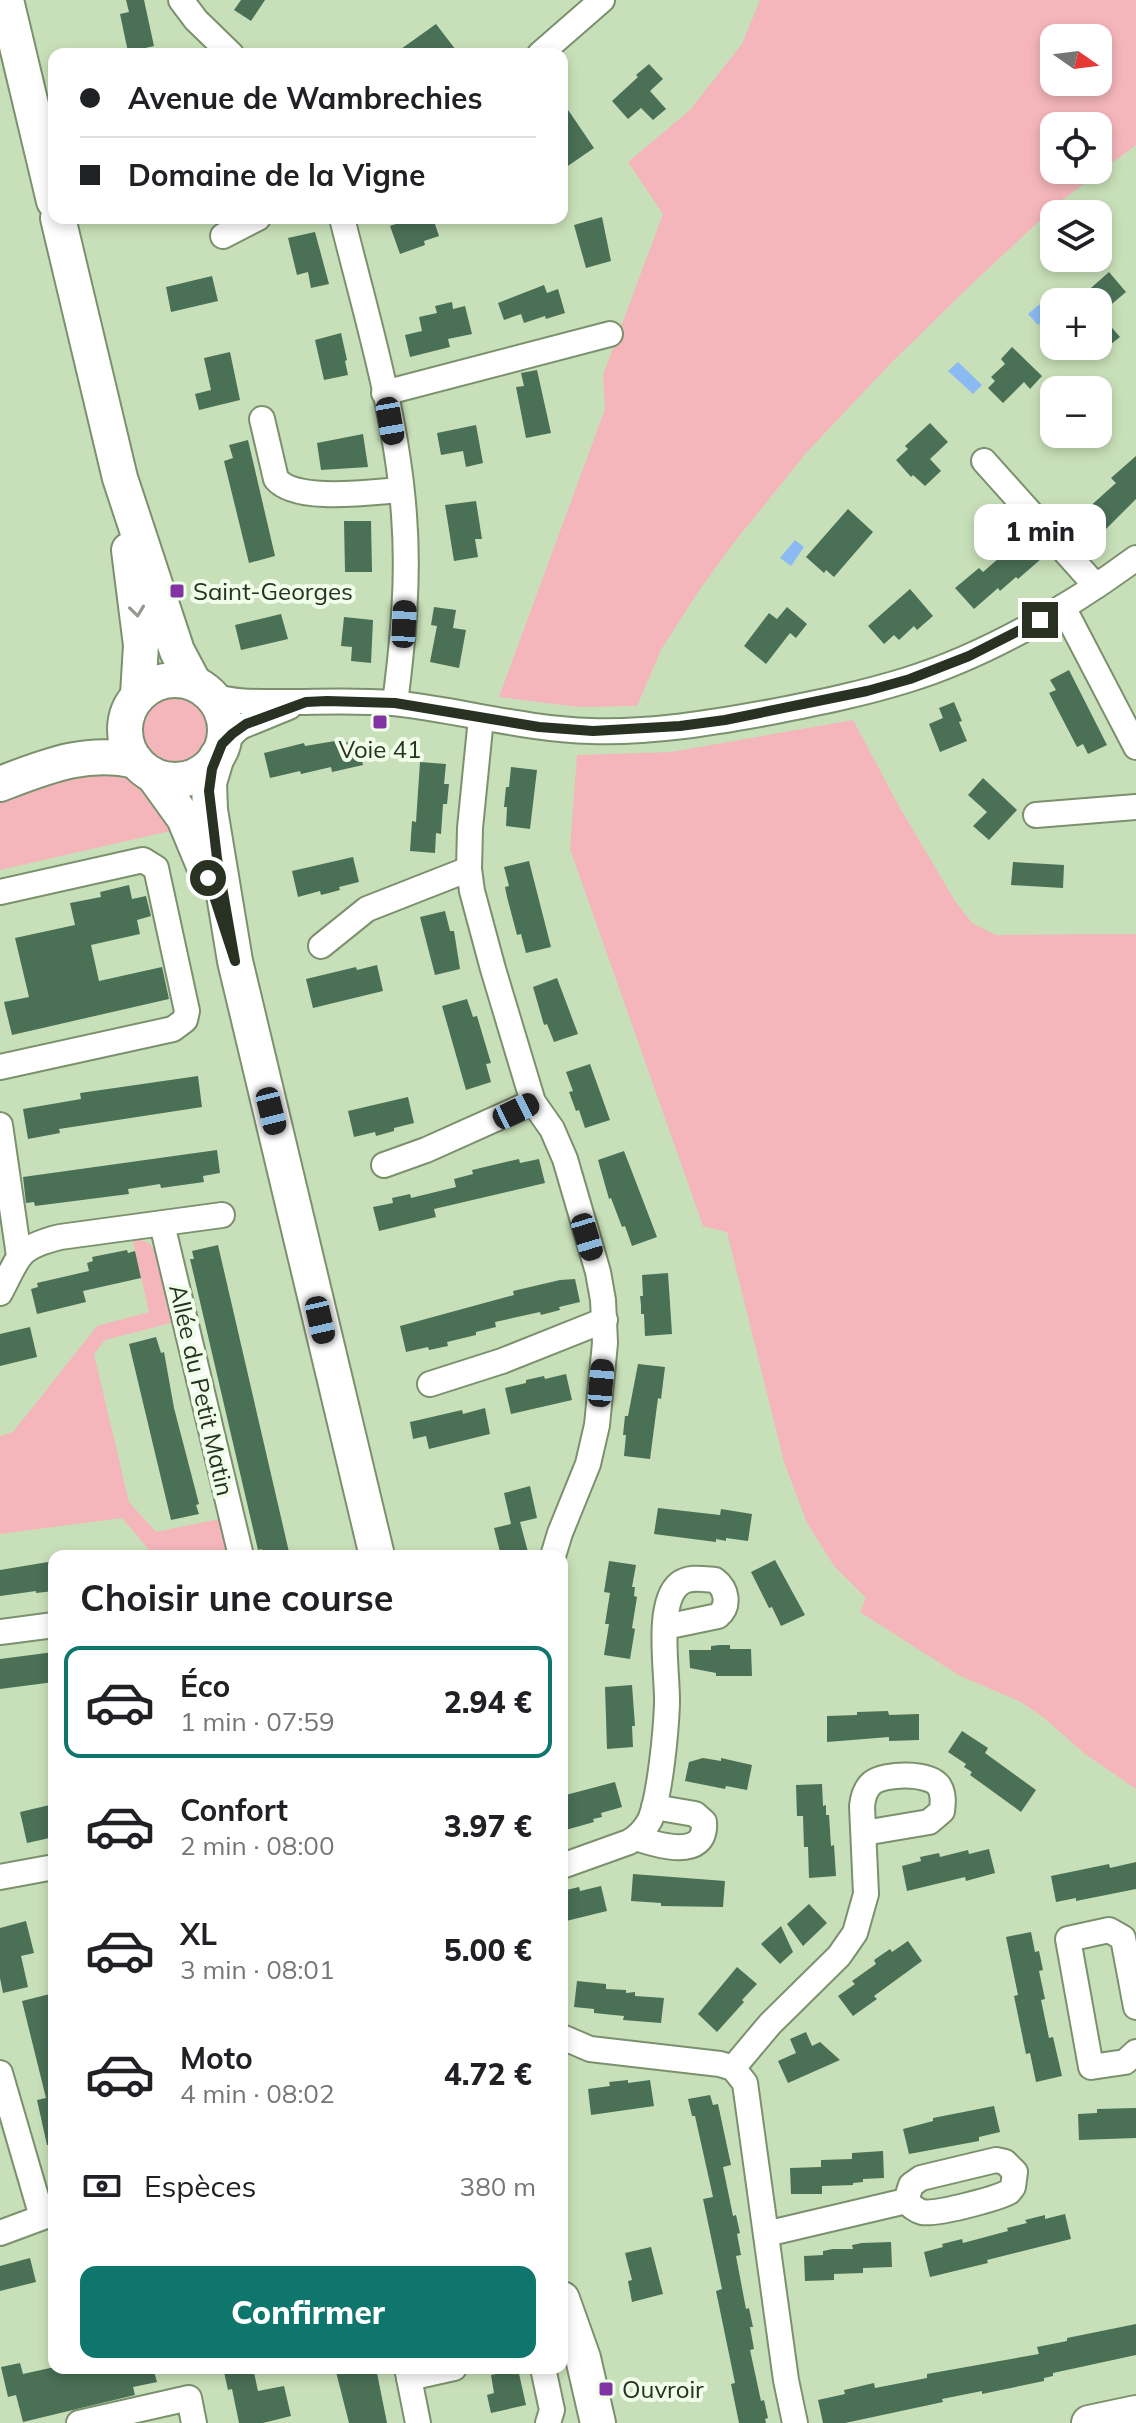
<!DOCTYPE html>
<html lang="fr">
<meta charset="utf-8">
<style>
body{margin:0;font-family:Mulish,sans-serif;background:#f2f2f2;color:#202124;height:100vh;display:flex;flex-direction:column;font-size:30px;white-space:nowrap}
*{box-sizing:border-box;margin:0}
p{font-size:26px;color:#757577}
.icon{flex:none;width:44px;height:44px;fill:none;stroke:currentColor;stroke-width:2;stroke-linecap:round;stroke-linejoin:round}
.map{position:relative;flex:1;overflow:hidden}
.details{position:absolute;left:48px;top:1550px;width:520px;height:824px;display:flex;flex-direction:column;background:#fff;border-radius:16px;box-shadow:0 4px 12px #0003}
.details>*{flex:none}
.top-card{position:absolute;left:48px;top:48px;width:520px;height:176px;border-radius:16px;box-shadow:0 4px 12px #0003;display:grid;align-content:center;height:176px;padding:0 32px;background:#fff}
.needle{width:52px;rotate:104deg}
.fabs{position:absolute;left:1040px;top:24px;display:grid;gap:16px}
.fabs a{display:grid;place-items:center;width:72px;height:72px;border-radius:16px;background:#fff;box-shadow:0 4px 12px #0003;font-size:40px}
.end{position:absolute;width:36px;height:36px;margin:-18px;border:10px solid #283122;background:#fff;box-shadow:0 0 0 4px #fff}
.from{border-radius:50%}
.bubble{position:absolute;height:56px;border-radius:16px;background:#fff;box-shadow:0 4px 12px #0003;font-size:26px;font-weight:800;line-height:56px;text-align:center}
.car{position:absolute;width:24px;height:48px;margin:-24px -12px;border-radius:10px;box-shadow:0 0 6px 2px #0007;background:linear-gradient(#222 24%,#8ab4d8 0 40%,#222 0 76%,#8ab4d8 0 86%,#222 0)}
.top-card b{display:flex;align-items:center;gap:28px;height:76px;font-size:30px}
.top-card b+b{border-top:2px solid #e0e0e0}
.top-card i{width:20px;height:20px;background:#202124}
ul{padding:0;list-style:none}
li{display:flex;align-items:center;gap:24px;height:112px;margin:0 16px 12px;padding:0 16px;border:4px solid transparent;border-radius:16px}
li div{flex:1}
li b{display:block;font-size:30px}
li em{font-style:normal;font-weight:800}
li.on{border-color:#0f766e}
li>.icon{width:72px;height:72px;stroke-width:1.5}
h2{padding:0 32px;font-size:36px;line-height:96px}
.pay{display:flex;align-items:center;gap:20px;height:88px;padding:0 32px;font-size:30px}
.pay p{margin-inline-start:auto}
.cta{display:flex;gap:16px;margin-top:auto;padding:16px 32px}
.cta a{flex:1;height:92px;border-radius:16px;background:#0f766e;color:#fff;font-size:32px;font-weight:800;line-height:92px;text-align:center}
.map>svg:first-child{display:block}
.green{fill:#f4b6ba;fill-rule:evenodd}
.water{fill:#8bbaf3}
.building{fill:#4a7056}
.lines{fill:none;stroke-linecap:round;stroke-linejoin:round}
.street-casing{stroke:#7b916d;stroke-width:28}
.secondary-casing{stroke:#7b916d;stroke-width:38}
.street{stroke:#fff;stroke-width:24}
.secondary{stroke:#fff;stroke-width:34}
.oneway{stroke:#949890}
.route{stroke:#283122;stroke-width:10}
.poi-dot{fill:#8133a4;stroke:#f0fde9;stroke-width:3}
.labels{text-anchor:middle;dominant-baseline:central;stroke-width:8;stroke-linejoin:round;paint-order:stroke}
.poi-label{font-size:24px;fill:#283122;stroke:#f0fde9;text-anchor:start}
.street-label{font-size:24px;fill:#283122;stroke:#f0fde9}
</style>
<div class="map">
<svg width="1136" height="2423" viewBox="0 0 1136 2423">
<rect width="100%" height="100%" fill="#c8e0b9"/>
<g class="green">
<path d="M760,0H1136V145L1062,200L977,279L892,362L807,452L732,545L698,592L661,650L637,706L578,707L499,697L605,409L603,375L663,214L628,162L690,110L742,44ZM1054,38H1098V82H1054ZM1054,126H1098V170H1054Z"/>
<circle cx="174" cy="729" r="33"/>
<polygon points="853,720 900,808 955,901 972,923 996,935 1136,934 1136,1789 1085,1754 1043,1717 1019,1701 960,1676 860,1612 866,1598 834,1566 807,1523 784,1462 727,1232 703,1226 570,849 577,755 671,752"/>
<polygon points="110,767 154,795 170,831 0,870 0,800 74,772"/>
<polygon points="132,1237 149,1243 155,1251 171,1323 105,1340 94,1354 129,1502 156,1532 219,1519 228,1556 151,1556 150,1551 122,1518 0,1534 0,1436 13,1432 97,1326 149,1312"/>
</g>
<g class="water">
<polygon points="1052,294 1059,302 1054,302 1054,312 1038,325 1028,314"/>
<polygon points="958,362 982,385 973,394 948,371"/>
<polygon points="795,540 804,547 791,566 780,558"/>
</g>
<g class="building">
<polygon points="126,0 144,0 154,46 128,52 120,14 129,12"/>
<polygon points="241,0 265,0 251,21 234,10"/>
<polygon points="436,24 459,54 394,54"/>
<polygon points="649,64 663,79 650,91 666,109 653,120 641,108 628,119 612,101 638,77 636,75"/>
<polygon points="562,101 594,148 562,170"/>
<polygon points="602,217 611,261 586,268 574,225"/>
<polygon points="413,218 433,218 439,236 424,241 425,245 400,254 390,226"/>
<polygon points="315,232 329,284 311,288 308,272 297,275 288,238"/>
<polygon points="1109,272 1126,292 1100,314 1120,337 1106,348 1098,339 1098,302 1075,302"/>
<polygon points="212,276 218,301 171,312 166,287"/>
<polygon points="544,285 547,293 558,289 565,313 546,319 545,316 524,323 521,314 504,320 498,303"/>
<polygon points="452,302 453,309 465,306 472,334 448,339 450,347 410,357 405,335 422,331 419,317 437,313 435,306"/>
<polygon points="341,333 347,360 345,361 348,375 324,380 315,340"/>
<polygon points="1012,347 1042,376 1030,389 1024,382 1003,403 988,388 995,381 991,377 1005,364 1001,359"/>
<polygon points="230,352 240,400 199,410 195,394 211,390 204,358"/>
<polygon points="537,370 551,433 526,438 516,387 524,386 521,373"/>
<polygon points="930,423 948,442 930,459 941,471 925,486 913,475 911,477 896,460 908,449 905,446"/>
<polygon points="476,425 483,463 466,467 463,451 441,455 437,433"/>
<polygon points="363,434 368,467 321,470 317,443"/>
<polygon points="248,440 275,556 249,563 224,461 233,458 229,445"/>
<polygon points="1136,456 1136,499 1096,539 1086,528 1074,538 1061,523 1073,513 1077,518 1116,483 1111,478"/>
<polygon points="476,501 482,539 475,539 478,557 454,561 445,505"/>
<polygon points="848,509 873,532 834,577 826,570 824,573 806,557"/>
<polygon points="344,521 371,521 372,572 345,572"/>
<polygon points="1022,538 1041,559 1018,579 1016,577 1000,591 998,588 974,609 955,588 979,568 983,572"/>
<polygon points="910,589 933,616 917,630 914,626 899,640 894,635 884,644 868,626"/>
<polygon points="434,607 456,610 453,628 466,630 459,668 430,662 437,626 431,625"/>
<polygon points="787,607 807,624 796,638 790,633 766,664 744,646 769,613 777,619"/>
<polygon points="281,614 288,639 241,650 235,625"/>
<polygon points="344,617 373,620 371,663 351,661 352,647 341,646"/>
<polygon points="1069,670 1107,745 1088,754 1083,744 1077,747 1049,693 1056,690 1050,680"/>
<polygon points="954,702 962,721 959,722 967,741 940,752 929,724 943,718 939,708"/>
<polygon points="357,740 363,765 332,772 331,767 301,774 300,771 270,778 264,753 304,743 305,746 335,741 336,745"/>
<polygon points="420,762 446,764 444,784 449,784 447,804 443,804 441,834 436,833 435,853 410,851 412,821 416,822"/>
<polygon points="511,767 537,770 530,829 506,826 507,807 504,807 506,787 509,787"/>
<polygon points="983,778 1017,810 989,840 973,826 987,812 968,795"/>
<polygon points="353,857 359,882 339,887 340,890 329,893 321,895 320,891 298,897 292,871"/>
<polygon points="529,861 551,947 526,953 521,934 517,935 507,897 505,887 509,886 504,867"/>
<polygon points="1013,862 1064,865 1063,888 1011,885"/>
<polygon points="129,885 132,899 146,896 151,916 137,920 140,934 91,945 99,981 162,967 169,999 12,1035 4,1002 29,997 15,938 75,925 70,903 101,897 100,892"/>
<polygon points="445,911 450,931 454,931 460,969 435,975 420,917"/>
<polygon points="377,965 383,991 313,1008 306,979 356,967 357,970"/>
<polygon points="557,978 578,1034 554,1042 547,1024 544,1025 533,987"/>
<polygon points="467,999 473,1017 477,1016 488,1053 491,1063 486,1064 491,1082 466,1090 442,1006"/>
<polygon points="590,1064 610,1120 585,1128 579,1110 576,1111 569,1092 573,1091 566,1072"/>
<polygon points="198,1076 202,1107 59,1129 60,1133 28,1139 23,1109 81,1099 80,1093"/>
<polygon points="408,1097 414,1123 394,1128 394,1131 376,1136 375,1132 354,1137 348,1111"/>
<polygon points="217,1150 220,1173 203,1176 204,1182 161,1188 160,1184 128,1189 129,1194 35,1206 34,1202 26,1203 23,1177"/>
<polygon points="624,1151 657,1237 632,1246 625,1226 622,1227 611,1198 609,1199 598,1160"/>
<polygon points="519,1159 520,1163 539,1159 545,1183 434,1209 436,1217 379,1231 373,1207 393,1203 392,1198 410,1194 411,1198 456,1187 454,1179 473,1174 472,1170"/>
<polygon points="218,1245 289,1552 269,1556 264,1556 262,1549 258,1550 190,1259 194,1259 192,1251"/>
<polygon points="127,1250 128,1253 135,1251 141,1278 83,1291 86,1302 37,1314 31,1289 38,1287 37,1283 89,1271 87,1263 93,1261 92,1257"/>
<polygon points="668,1273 672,1334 645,1336 644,1314 641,1314 641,1305 640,1296 643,1296 642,1275"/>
<polygon points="575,1279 580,1302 559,1307 560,1310 541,1315 540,1312 495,1322 496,1327 476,1332 476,1335 447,1342 448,1346 429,1350 428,1347 406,1352 400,1326 514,1295 513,1291 560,1280"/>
<polygon points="30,1327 37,1357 0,1366 0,1334"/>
<polygon points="156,1337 161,1353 164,1352 174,1408 199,1504 196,1505 199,1514 171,1520 129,1344"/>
<polygon points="638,1364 665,1367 661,1399 658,1398 650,1459 624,1456 626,1435 623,1435 625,1416 628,1416"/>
<polygon points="566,1374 572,1400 511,1414 505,1388 526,1383 526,1380 544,1376 545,1379"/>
<polygon points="485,1408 490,1434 429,1449 426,1436 413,1439 410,1422 462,1410 463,1414"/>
<polygon points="530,1486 537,1518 520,1522 528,1552 501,1556 494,1528 511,1524 504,1493"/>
<polygon points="658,1508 720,1515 721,1509 752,1514 748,1541 726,1538 726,1541 716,1539 716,1542 654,1534"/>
<polygon points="775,1560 805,1615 781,1626 772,1607 769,1608 751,1572"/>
<polygon points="54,1561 54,1591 36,1593 36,1591 0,1596 0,1570"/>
<polygon points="609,1561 636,1565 632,1587 635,1587 634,1596 637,1597 632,1628 635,1629 630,1659 604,1655 609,1624 605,1624 610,1593 604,1592"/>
<polygon points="720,1645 730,1645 730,1649 751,1649 752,1676 716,1676 716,1673 690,1668 689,1650 711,1650 711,1646"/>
<polygon points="54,1652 54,1682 0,1689 0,1659"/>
<polygon points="632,1685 635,1726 632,1726 633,1747 607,1749 605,1687"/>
<polygon points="888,1711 889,1715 919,1714 919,1740 889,1741 889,1737 827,1742 827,1716 857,1715 857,1712"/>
<polygon points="962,1731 988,1748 985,1753 1036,1790 1021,1812 970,1775 972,1772 964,1767 966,1764 948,1752"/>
<polygon points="703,1758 721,1761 721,1758 752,1765 747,1790 726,1786 725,1789 685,1781 689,1762"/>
<polygon points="615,1782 622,1807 601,1813 602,1817 593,1819 594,1822 562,1831 562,1796"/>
<polygon points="822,1784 823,1806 826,1805 826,1815 829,1815 831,1846 834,1845 836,1876 809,1878 808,1847 804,1847 803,1816 797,1816 796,1785"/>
<polygon points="54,1804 54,1837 27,1843 20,1812"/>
<polygon points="989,1849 995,1873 966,1881 965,1877 907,1891 902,1866 921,1861 920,1857 939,1853 940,1857 968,1850 969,1854"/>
<polygon points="1136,1862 1136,1889 1076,1901 1076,1898 1056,1902 1051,1876 1109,1864 1110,1868"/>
<polygon points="633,1874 725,1881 723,1907 661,1906 661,1903 631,1901"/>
<polygon points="601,1886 607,1911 562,1922 562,1891 579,1887 580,1891"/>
<polygon points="809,1904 827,1923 803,1946 787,1924"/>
<polygon points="26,1921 34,1953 21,1956 28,1987 3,1993 0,1978 0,1928"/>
<polygon points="781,1926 793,1952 780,1964 761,1944"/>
<polygon points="1031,1932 1035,1952 1039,1951 1043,1970 1039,1971 1045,1999 1041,2000 1049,2038 1053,2037 1062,2076 1036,2082 1030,2053 1026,2054 1014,1996 1018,1995 1006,1937"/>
<polygon points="908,1941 922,1961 874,1996 877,1999 853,2016 838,1996 855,1984 852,1981 876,1964 874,1960 890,1949 892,1952"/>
<polygon points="737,1967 757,1984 742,2000 744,2002 717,2032 698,2014"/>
<polygon points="577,1981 606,1984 606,1989 626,1990 626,1993 635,1992 635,1996 664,1998 661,2023 623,2020 624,2016 594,2013 594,2009 574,2007"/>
<polygon points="54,1993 54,2145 47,2145 37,2100 46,2098 22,2001"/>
<polygon points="806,2032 812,2046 820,2042 840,2060 788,2083 778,2061 796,2053 790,2039"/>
<polygon points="628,2080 628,2083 650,2080 654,2106 591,2115 588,2089 610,2086 609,2082"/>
<polygon points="710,2095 713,2105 718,2104 731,2165 723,2167 733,2216 736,2215 740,2233 737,2234 741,2255 736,2256 746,2309 749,2308 753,2327 750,2327 754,2349 750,2350 761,2401 764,2400 768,2418 765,2419 766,2423 739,2423 731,2384 735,2383 716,2291 722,2289 703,2199 713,2197 695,2116 692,2116 688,2099"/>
<polygon points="994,2106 1000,2132 979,2137 979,2141 909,2154 903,2129 933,2121 933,2118"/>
<polygon points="1136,2108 1136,2138 1079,2140 1078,2114 1097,2113 1097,2109"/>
<polygon points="883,2151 884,2178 863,2179 863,2182 853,2183 853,2185 822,2186 822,2194 791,2194 790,2168 821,2167 821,2160 852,2159 852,2153"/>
<polygon points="1065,2214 1071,2239 987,2260 988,2263 930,2277 924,2252 943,2247 942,2244 962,2239 963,2243 1008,2231 1007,2228 1027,2223 1025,2220 1045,2215 1045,2219"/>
<polygon points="891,2242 892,2267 863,2268 863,2273 834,2274 834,2280 805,2281 804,2256 823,2255 823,2251 833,2249 853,2249 852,2245 862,2243"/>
<polygon points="651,2247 663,2294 632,2302 628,2281 632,2280 625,2253"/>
<polygon points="30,2258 36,2282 0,2291 0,2266"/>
<polygon points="1136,2324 1136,2355 1053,2373 1053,2376 1044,2378 1044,2381 982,2394 982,2391 942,2399 943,2402 845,2423 823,2423 818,2400 845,2394 844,2390 874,2383 875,2388 927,2378 927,2374 1039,2354 1037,2347 1067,2341 1067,2338"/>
<polygon points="20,2363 23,2374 50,2368 153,2368 157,2382 133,2387 135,2395 23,2422 16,2395 8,2397 1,2367"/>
<polygon points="242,2368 253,2368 258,2391 284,2386 291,2416 263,2423 239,2423 232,2389 228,2390 224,2372"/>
<polygon points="335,2368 376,2368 387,2423 349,2423"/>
<polygon points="518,2369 526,2405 491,2413 487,2395 494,2393 491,2375"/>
</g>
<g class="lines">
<defs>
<g id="street">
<polyline points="181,0 196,20 231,54"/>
<polyline points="540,54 602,0"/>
<path d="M342,218C366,315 397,415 404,515C409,578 403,641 395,703"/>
<polyline points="223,236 258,218"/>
<polyline points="384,393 610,334"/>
<path d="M262,419L276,479C296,503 371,492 401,490"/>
<polyline points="984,461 1096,586"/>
<polyline points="1063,607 1136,747"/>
<path d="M212,696C235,703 259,702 284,702C320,702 356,700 393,703C459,710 523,729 591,731C650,733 712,723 771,712C817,703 862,694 907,680C985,656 1070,607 1136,558"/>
<polyline points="481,718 470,828 469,869 472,891 493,969 533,1102 552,1129 565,1159 598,1272 603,1300 605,1343 597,1425 588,1464 560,1533 553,1556"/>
<polyline points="222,744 240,727 289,707"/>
<polyline points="1036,815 1136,807"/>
<polyline points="0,892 143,860 156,868 187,1011 185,1020 173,1029 0,1067"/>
<polyline points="321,946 367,909 469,869"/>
<polyline points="0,1125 19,1256"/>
<polyline points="384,1165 426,1150 533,1102"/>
<polyline points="162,1224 241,1556"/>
<path d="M0,1293C20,1256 16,1248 60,1237L222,1215"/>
<polyline points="430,1384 502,1361 605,1320"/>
<polyline points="0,1632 54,1625"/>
<path d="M636,1838C657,1845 707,1861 704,1822L695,1814L654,1807"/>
<path d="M562,1866L629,1842C638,1837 645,1829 650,1820C660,1796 666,1731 667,1704C668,1675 655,1604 679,1584C689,1576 703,1579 715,1580C727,1589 730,1606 718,1616L665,1627"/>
<polyline points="0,1877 54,1867"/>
<polyline points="1136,2007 1123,1938 1109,1930 1068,1939 1091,2067 1125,2062 1136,2052"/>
<polyline points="562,2037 590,2049 720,2064 733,2068 745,2083 786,2380 795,2423"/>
<path d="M733,2068L770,2024L839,1956L855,1933L866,1894L862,1806C863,1797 865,1789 872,1783C885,1773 929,1772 939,1786C944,1794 943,1803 942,1811L929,1822L864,1833"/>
<polyline points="0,2073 42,2217"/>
<polyline points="0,2233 54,2213"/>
<path d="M766,2234L906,2201C911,2206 915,2210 922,2212C936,2215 995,2199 1009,2192L1013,2187L1015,2172L1005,2162L996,2160L921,2178L911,2185L906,2201"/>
<polyline points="407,2368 418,2423"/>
<polyline points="543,2368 552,2410 548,2423"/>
<polyline points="409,2378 454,2368"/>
<polyline points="79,2423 189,2398 194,2423"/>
</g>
<g id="secondary">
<polyline points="6,0 54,201"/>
<polyline points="58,218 120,478 177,651 194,683"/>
<polyline points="129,550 141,645 138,695"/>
<circle cx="175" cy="730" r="50"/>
<polyline points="217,756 209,783 210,810 235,961 377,1556"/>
<polyline points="153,775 184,818 204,866"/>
<path d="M0,784C45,767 87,749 136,761"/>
<polyline points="562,2299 583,2358 598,2423"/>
<polyline points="1089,2423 1136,2413"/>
</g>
</defs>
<use href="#street" class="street-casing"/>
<use href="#secondary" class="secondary-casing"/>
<use href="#street" class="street"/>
<use href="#secondary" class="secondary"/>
</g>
<defs><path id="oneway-chevron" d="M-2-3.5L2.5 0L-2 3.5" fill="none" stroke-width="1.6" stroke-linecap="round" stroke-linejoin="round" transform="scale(2)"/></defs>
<use class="oneway" href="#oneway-chevron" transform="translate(137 611) rotate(83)"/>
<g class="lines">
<polyline class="route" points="208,878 235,961 217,858 209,791 212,769 222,744 232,734 246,724 306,702 327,701 395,703 539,727 593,731 680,726 725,720 867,691 910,679 969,656 1040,620"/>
</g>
<g class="poi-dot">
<rect x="169" y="583" width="16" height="16" rx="4"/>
<rect x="372" y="714" width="16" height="16" rx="4"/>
<rect x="598" y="2381" width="16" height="16" rx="4"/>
</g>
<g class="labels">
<g class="poi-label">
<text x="193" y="591">Saint-Georges</text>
<text x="380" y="749" text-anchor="middle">Voie 41</text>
<text x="622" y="2389">Ouvroir</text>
</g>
<g class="street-label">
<text transform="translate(202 1390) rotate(77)">Allée du Petit Matin</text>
</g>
</g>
</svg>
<div class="fabs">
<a><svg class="needle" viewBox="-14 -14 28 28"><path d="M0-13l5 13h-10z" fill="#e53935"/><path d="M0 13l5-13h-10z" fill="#757577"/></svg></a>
<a><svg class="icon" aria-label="locate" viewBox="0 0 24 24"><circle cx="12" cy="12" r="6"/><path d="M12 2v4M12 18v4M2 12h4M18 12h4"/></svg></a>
<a><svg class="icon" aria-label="layers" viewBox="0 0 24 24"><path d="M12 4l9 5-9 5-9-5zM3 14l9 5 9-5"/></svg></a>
<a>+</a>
<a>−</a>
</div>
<i class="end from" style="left:208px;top:878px"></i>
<i class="end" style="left:1040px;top:620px"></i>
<div class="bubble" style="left:974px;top:504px;width:132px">1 min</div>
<i class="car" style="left:390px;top:421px;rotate:170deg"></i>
<i class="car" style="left:404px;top:624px;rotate:3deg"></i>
<i class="car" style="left:271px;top:1111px;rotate:166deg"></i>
<i class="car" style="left:516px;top:1111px;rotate:64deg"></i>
<i class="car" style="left:587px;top:1237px;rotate:163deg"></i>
<i class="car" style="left:320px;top:1320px;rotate:167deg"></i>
<i class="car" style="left:601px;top:1383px;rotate:5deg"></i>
<div class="top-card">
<b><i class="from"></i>Avenue de Wambrechies</b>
<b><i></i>Domaine de la Vigne</b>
</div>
<section class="details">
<h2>Choisir une course</h2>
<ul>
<li class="on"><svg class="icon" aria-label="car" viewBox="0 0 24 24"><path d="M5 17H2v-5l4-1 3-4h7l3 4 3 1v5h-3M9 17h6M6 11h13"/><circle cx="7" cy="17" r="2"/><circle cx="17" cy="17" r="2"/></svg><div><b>Éco</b><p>1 min · 07:59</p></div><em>2.94 €</em></li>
<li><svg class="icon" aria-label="car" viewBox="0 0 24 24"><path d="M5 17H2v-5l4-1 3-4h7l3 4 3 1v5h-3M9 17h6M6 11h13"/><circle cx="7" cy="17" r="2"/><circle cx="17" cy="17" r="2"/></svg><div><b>Confort</b><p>2 min · 08:00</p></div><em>3.97 €</em></li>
<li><svg class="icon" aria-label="car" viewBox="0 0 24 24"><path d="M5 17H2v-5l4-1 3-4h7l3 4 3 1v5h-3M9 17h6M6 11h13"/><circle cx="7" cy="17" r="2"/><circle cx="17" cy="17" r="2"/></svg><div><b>XL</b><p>3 min · 08:01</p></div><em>5.00 €</em></li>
<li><svg class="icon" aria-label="car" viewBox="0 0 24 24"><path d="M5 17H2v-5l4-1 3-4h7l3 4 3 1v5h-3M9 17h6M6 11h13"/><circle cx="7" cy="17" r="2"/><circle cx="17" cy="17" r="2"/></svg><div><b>Moto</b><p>4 min · 08:02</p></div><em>4.72 €</em></li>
</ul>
<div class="pay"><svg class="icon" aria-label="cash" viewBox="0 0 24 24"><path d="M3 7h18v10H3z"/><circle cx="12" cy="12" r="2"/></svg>Espèces<p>380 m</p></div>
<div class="cta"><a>Confirmer</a></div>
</section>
</div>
